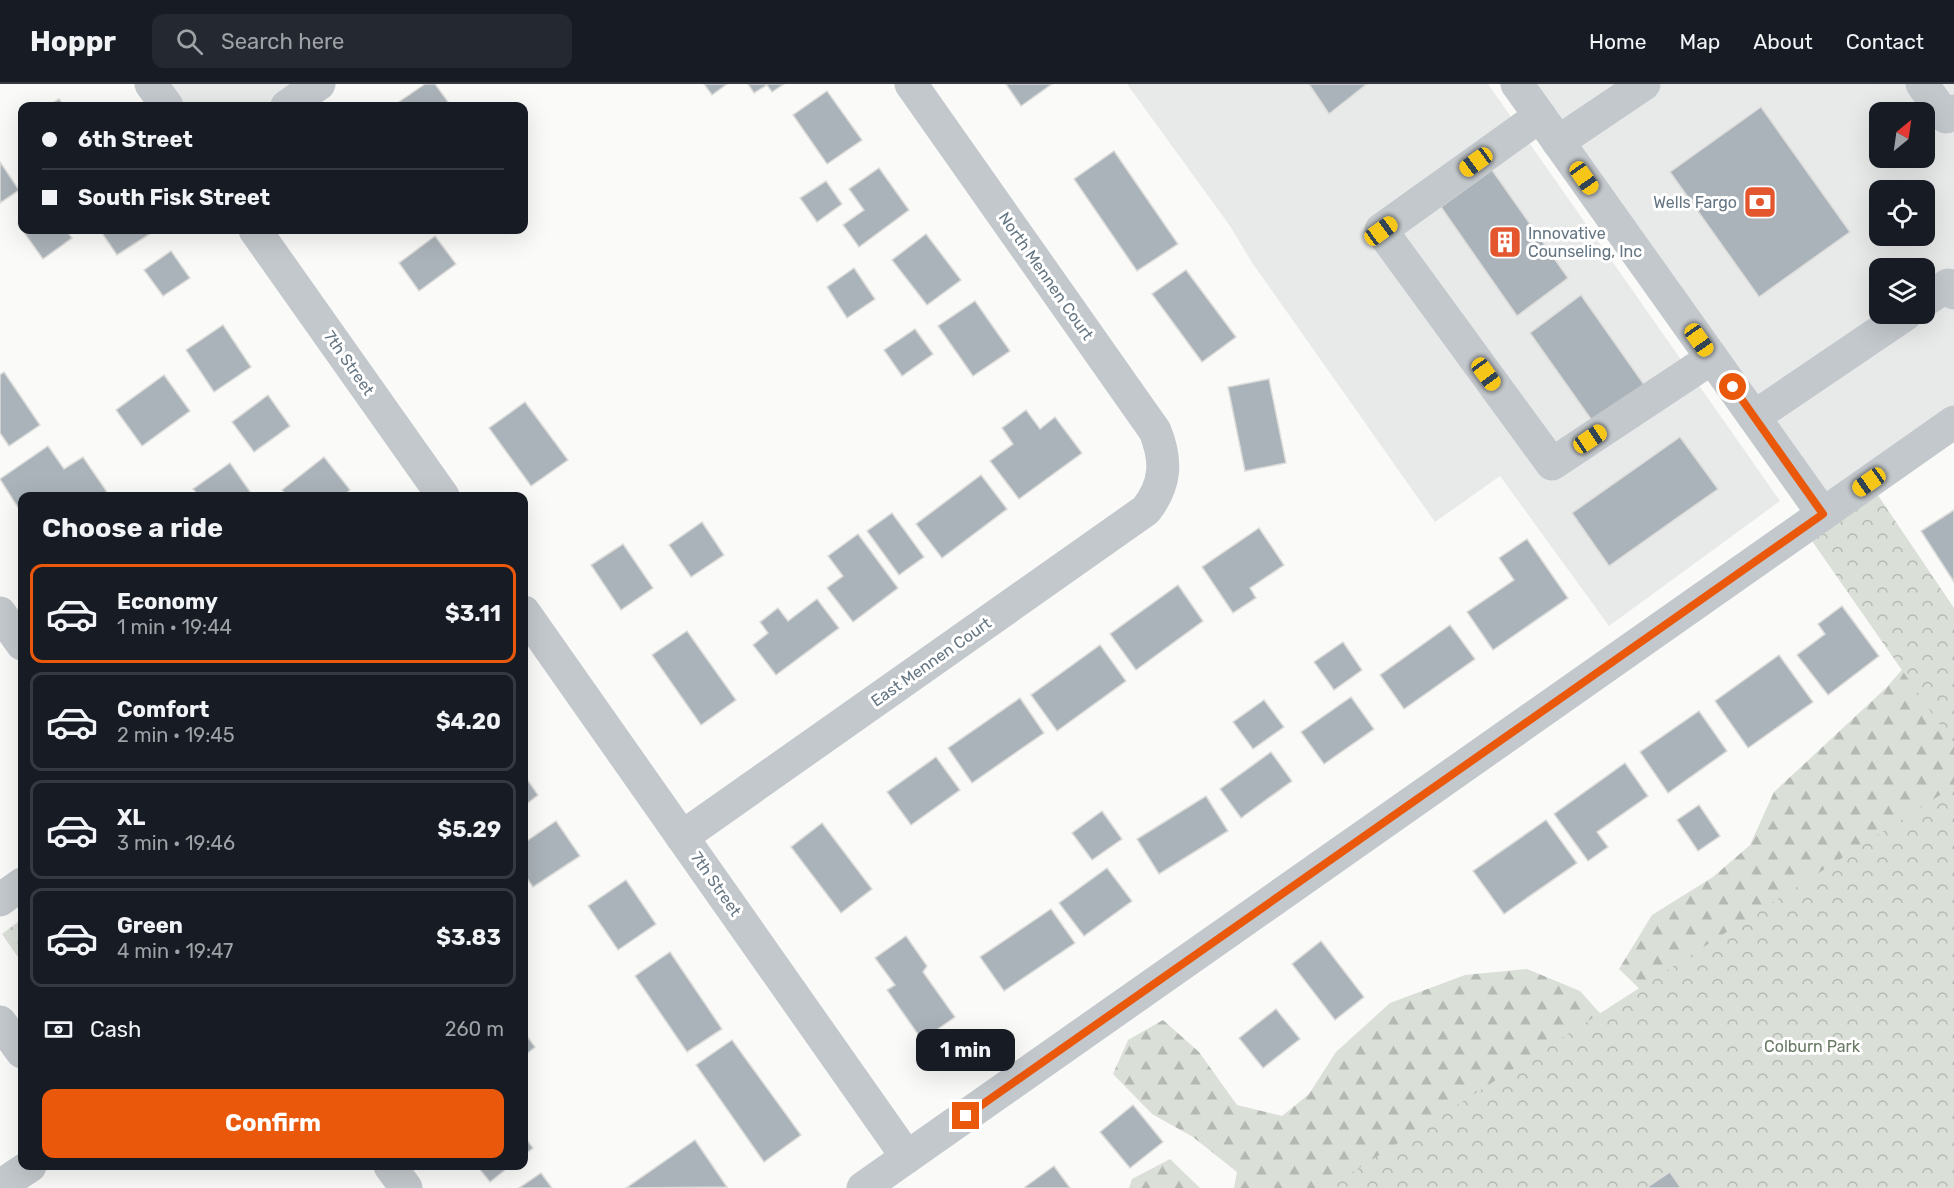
<!DOCTYPE html>
<meta charset="utf-8">
<style>
body{margin:0;font-family:Rubik,sans-serif;background:#242831;color:#f1f3f6;height:100vh;display:flex;flex-direction:column;font-size:22px;white-space:nowrap}
*{box-sizing:border-box;margin:0}
p{font-size:20px;color:#9ea1a6}
.icon{flex:none;width:33px;height:33px;fill:none;stroke:currentColor;stroke-width:2;stroke-linecap:round;stroke-linejoin:round}
.map{position:relative;flex:1;overflow:hidden}
.drawer{position:absolute;left:18px;top:408px;width:510px;height:678px;display:flex;flex-direction:column;background:#171b24;border-radius:12px;box-shadow:0 6px 24px #0002}
.drawer>*{flex:none}
.hud{position:absolute;left:18px;top:18px;width:510px;height:132px;border-radius:12px;box-shadow:0 6px 24px #0002;display:grid;align-content:center;height:132px;padding:0 24px;background:#171b24}
.needle{width:39px;rotate:29deg}
.fabs{position:absolute;left:1869px;top:18px;display:grid;gap:12px}
.fabs a{display:grid;place-items:center;width:66px;height:66px;border-radius:12px;background:#171b24;box-shadow:0 6px 24px #0002;font-size:30px}
.end{position:absolute;width:27px;height:27px;margin:-14px;border:8px solid #ea580c;background:#fff;box-shadow:0 0 0 3px #fff}
.from{border-radius:50%}
.bubble{position:absolute;height:42px;border-radius:12px;background:#171b24;box-shadow:0 6px 24px #0002;font-size:20px;font-weight:700;line-height:42px;text-align:center}
.car{position:absolute;width:18px;height:36px;margin:-18px -9px;border-radius:8px;box-shadow:0 0 4px 2px #0007;background:linear-gradient(#f5c518 24%,#345 0 40%,#f5c518 0 76%,#345 0 86%,#f5c518 0)}
.hud b{display:flex;align-items:center;gap:21px;height:57px;font-size:22px}
.hud b+b{border-top:2px solid #363941}
.hud i{width:15px;height:15px;background:#f1f3f6}
ul{padding:0;list-style:none}
li{display:flex;align-items:center;gap:18px;height:99px;margin:0 12px 9px;padding:0 12px;border:3px solid #363941;border-radius:12px}
li div{flex:1}
li b{display:block;font-size:22px}
li em{font-style:normal;font-weight:700}
li.on{border-color:#ea580c}
li>.icon{width:54px;height:54px;stroke-width:1.5}
h2{padding:0 24px;font-size:27px;line-height:72px}
.pay{display:flex;align-items:center;gap:15px;height:66px;padding:0 24px;font-size:22px}
.pay p{margin-inline-start:auto}
.action{display:flex;gap:12px;margin-top:auto;padding:12px 24px}
.action a{flex:1;height:69px;border-radius:12px;background:#ea580c;color:#fff;font-size:24px;font-weight:700;line-height:69px;text-align:center}
header{display:flex;align-items:center;gap:36px;box-sizing:border-box;height:84px;padding:0 30px;background:#171b24;border-bottom:2px solid #363941}
header strong{font-size:28px}
nav{display:flex;gap:33px;margin-inline-start:auto;font-size:21px}
.search{width:420px;height:54px;background:#242831;display:flex;align-items:center;gap:15px;box-sizing:border-box;padding:0 21px;border-radius:12px;color:#9ea1a6;font-size:22px}
.map>svg:first-child{display:block}
.built{fill:#e8e9e9;fill-rule:evenodd}
.forest{fill:url(#forest-firs)}
.park{fill:url(#park-crowns)}
.building{fill:#aab3b9;stroke:#dcdcda;stroke-width:1.5}
.lines{fill:none;stroke-linecap:round;stroke-linejoin:round}
.minor{stroke:#c3c8cc;stroke-width:33}
.route{stroke:#ea580c;stroke-width:8}
.labels{text-anchor:middle;dominant-baseline:central;stroke-width:6;stroke-linejoin:round;paint-order:stroke}
.poi-label{font-size:16px;fill:#657683;stroke:#fff;text-anchor:end}
.street-label{font-size:16px;fill:#657683;stroke:#fff}
.park-label{font-size:16px;fill:#687a64;stroke:#fff}
</style>
<header>
<strong>Hoppr</strong>
<div class="search"><svg class="icon" aria-label="search" viewBox="0 0 24 24"><circle cx="10" cy="10" r="6"/><path d="M15 15l6 6"/></svg>Search here</div>
<nav><a>Home</a><a>Map</a><a>About</a><a>Contact</a></nav>
</header>
<div class="map">
<svg width="1954" height="1104" viewBox="0 0 1954 1104">
<defs>
<pattern id="forest-firs" width="22" height="20" patternUnits="userSpaceOnUse" patternTransform="scale(1.5)"><rect width="22" height="20" fill="#dadfd7"/><path d="M5 1l3.5 6h-7zM16 11l3.5 6h-7z" fill="#b4b9b4"/></pattern>
<pattern id="park-crowns" width="20" height="18" patternUnits="userSpaceOnUse" patternTransform="scale(1.5)"><rect width="20" height="18" fill="#dadfd7"/><path d="M2 6a3 3 0 1 1 6 0M12 15a3 3 0 1 1 6 0" fill="none" stroke="#b4b9b4"/></pattern>
</defs>
<rect width="100%" height="100%" fill="#fafaf8"/>
<g class="built">
<polygon points="151,0 319,0 287,22 167,22"/>
<polygon points="1127,0 1488,0 1780,417 1609,542 1500,392 1435,438 1253,180 1230,142"/>
<path d="M1517,0H1954V338L1823,430ZM1880,28H1924V74H1880ZM1880,106H1924V152H1880ZM1880,184H1924V230H1880Z"/>
</g>
<g class="forest">
<polygon points="1954,526 1954,1104 1713,976 1619,885 1652,831 1713,793 1750,761 1774,708 1887,603"/>
<polygon points="1527,885 1580,907 1616,947 1488,1104 1234,1104 1237,1088 1193,1053 1152,1030 1113,990 1128,956 1163,936 1199,968 1237,1021 1282,1032 1309,1010 1336,968 1390,919 1465,891"/>
<polygon points="1170,1075 1200,1104 1129,1104 1132,1095"/>
</g>
<g class="park">
<polygon points="1869,398 1954,524 1954,661 1803,444"/>
<polygon points="1954,702 1954,1104 1328,1104"/>
<polygon points="22,835 22,879 2,850"/>
</g>
<g class="building">
<polygon points="425,0 435,0 451,22 393,22"/>
<polygon points="704,0 727,0 712,11"/>
<polygon points="748,0 784,0 772,8 767,1 754,9"/>
<polygon points="1006,0 1052,0 1021,22"/>
<polygon points="1309,0 1367,0 1329,30"/>
<polygon points="827,7 862,56 827,80 793,31"/>
<polygon points="59,15 64,22 48,22"/>
<polygon points="1761,23 1850,148 1759,213 1670,88"/>
<polygon points="1114,67 1178,160 1137,187 1074,95"/>
<polygon points="0,78 19,106 0,119"/>
<polygon points="879,84 909,126 859,163 843,141 864,126 849,105"/>
<polygon points="1492,86 1568,194 1517,232 1441,123"/>
<polygon points="826,97 842,120 817,138 800,114"/>
<polygon points="22,137 22,146 66,146 72,154 43,175 18,140"/>
<polygon points="100,146 156,146 117,171"/>
<polygon points="926,150 961,196 927,221 892,176"/>
<polygon points="435,152 456,180 419,207 399,179"/>
<polygon points="171,167 190,194 163,212 144,186"/>
<polygon points="854,184 875,215 847,234 827,203"/>
<polygon points="1186,186 1236,253 1202,278 1152,210"/>
<polygon points="1581,211 1645,302 1593,338 1530,249"/>
<polygon points="975,217 1010,267 973,292 938,242"/>
<polygon points="223,241 251,283 214,308 186,266"/>
<polygon points="915,245 933,270 902,292 884,266"/>
<polygon points="4,288 40,341 9,362 0,349 0,291"/>
<polygon points="164,291 190,327 142,362 116,326"/>
<polygon points="1269,295 1286,379 1245,387 1228,303"/>
<polygon points="268,311 290,342 254,368 232,338"/>
<polygon points="525,318 568,376 531,402 489,344"/>
<polygon points="1026,326 1040,345 1055,333 1082,369 1019,415 990,377 1013,360 1002,344"/>
<polygon points="1680,353 1718,405 1609,482 1572,429"/>
<polygon points="48,362 64,385 83,373 107,408 100,412 22,412 22,430 0,395"/>
<polygon points="324,373 350,406 344,411 345,412 287,412 282,406"/>
<polygon points="230,379 253,412 199,412 193,405"/>
<polygon points="981,391 1007,425 942,474 916,440"/>
<polygon points="1954,426 1954,498 1921,447"/>
<polygon points="892,429 924,473 899,491 867,447"/>
<polygon points="702,438 724,471 691,493 669,461"/>
<polygon points="1259,444 1284,481 1250,504 1256,514 1233,529 1202,483"/>
<polygon points="858,450 898,504 853,538 827,504 843,492 828,472"/>
<polygon points="1527,455 1568,514 1493,566 1467,528 1514,496 1499,474"/>
<polygon points="623,460 653,504 621,526 591,481"/>
<polygon points="1178,501 1203,537 1136,586 1110,550"/>
<polygon points="817,515 839,544 776,591 753,561 768,549 760,538 778,524 788,537"/>
<polygon points="1842,522 1879,572 1828,611 1797,571 1825,550 1818,540"/>
<polygon points="1450,541 1475,575 1404,625 1380,591"/>
<polygon points="687,547 736,616 701,641 652,571"/>
<polygon points="1343,558 1362,586 1334,606 1314,578"/>
<polygon points="1100,561 1126,597 1057,647 1031,611"/>
<polygon points="1779,571 1813,618 1748,664 1715,617"/>
<polygon points="1351,613 1374,645 1324,680 1301,648"/>
<polygon points="1020,614 1044,649 972,699 948,664"/>
<polygon points="1264,616 1284,643 1253,665 1233,638"/>
<polygon points="1699,627 1727,667 1668,709 1640,668"/>
<polygon points="1271,668 1292,697 1241,734 1220,705"/>
<polygon points="936,673 960,706 911,741 887,708"/>
<polygon points="1625,679 1648,712 1597,748 1608,763 1588,777 1554,730"/>
<polygon points="524,691 538,711 524,722"/>
<polygon points="1206,712 1228,747 1159,790 1137,755"/>
<polygon points="1699,721 1720,752 1698,767 1677,736"/>
<polygon points="1102,727 1122,755 1092,776 1072,749"/>
<polygon points="1546,736 1577,779 1504,830 1473,787"/>
<polygon points="556,737 580,772 533,803 524,790 524,759"/>
<polygon points="822,739 872,805 841,829 791,763"/>
<polygon points="1107,784 1132,817 1084,852 1059,819"/>
<polygon points="626,796 656,840 618,866 588,822"/>
<polygon points="1051,825 1075,859 1004,907 980,873"/>
<polygon points="906,852 927,882 923,888 955,933 922,956 887,906 895,901 875,874"/>
<polygon points="1321,857 1364,913 1335,936 1292,880"/>
<polygon points="670,868 722,945 687,968 635,892"/>
<polygon points="1276,925 1300,955 1263,984 1239,954"/>
<polygon points="524,948 535,963 524,972"/>
<polygon points="732,956 801,1051 764,1078 696,981"/>
<polygon points="1133,1021 1163,1058 1130,1084 1100,1048"/>
<polygon points="524,1052 533,1064 524,1071"/>
<polygon points="695,1056 727,1103 626,1104"/>
<polygon points="477,1082 510,1082 490,1098"/>
<polygon points="1054,1082 1070,1104 1026,1104 1025,1103"/>
<polygon points="1670,1088 1681,1104 1646,1104"/>
<polygon points="541,1089 552,1104 519,1104"/>
</g>
<g class="lines">
<g class="minor">
<polyline points="151,0 167,22"/>
<polyline points="1517,0 1823,430"/>
<polyline points="1922,0 1946,33 1954,27"/>
<polyline points="287,22 319,0"/>
<polyline points="1540,32 1381,146 1552,380 1712,274"/>
<polyline points="1558,58 1644,0"/>
<polyline points="255,146 443,412"/>
<polyline points="1924,217 1948,201 1954,209"/>
<polyline points="1754,333 1906,230"/>
<polyline points="524,528 907,1073"/>
<polyline points="0,529 22,560"/>
<path d="M682,753L1146,426C1166,400 1167,377 1155,347L911,0"/>
<polyline points="0,816 22,800"/>
<polyline points="0,938 22,968"/>
<polyline points="390,1082 406,1104"/>
<polyline points="0,1102 30,1082"/>
<polyline points="863,1104 1954,338"/>
</g>
</g>
<g class="lines">
<polyline class="route" points="966,1032 1823,430 1733,303"/>
</g>
<defs>
<symbol id="bank-square" viewBox="-11 -11 22 22"><rect x="-9" y="-9" width="18" height="18" rx="4" fill="#e4572e" stroke="#fff"/><path d="M-6-4H6V4H-6ZM0-2.3a2.3 2.3 0 1 0 0 4.6a2.3 2.3 0 1 0 0-4.6Z" fill="#fff"/></symbol>
<symbol id="building-square" viewBox="-11 -11 22 22"><rect x="-9" y="-9" width="18" height="18" rx="4" fill="#e4572e" stroke="#fff"/><path d="M-4-6H4V6H1V3H-1V6H-4ZM-2.5-4.3h1.7v1.8h-1.7ZM.8-4.3h1.7v1.8H.8ZM-2.5-1h1.7V.8h-1.7ZM.8-1h1.7V.8H.8Z" fill="#fff"/></symbol>
</defs>
<g fill-rule="evenodd">
<use href="#bank-square" x="1741" y="99" width="38" height="38"/>
<use href="#building-square" x="1486" y="139" width="38" height="38"/>
</g>
<g class="labels">
<g class="poi-label">
<text x="1737" y="118">Wells Fargo</text>
<text x="1528" y="149" text-anchor="start">Innovative<tspan x="1528" dy="18">Counseling, Inc</tspan></text>
</g>
<g class="street-label">
<text transform="translate(1046 192) rotate(55)">North Mennen Court</text>
<text transform="translate(349 279) rotate(55)">7th Street</text>
<text transform="translate(931 578) rotate(-35)">East Mennen Court</text>
<text transform="translate(716 800) rotate(55)">7th Street</text>
</g>
<g class="park-label">
<text x="1812" y="962">Colburn Park</text>
</g>
</g>
</svg>
<div class="fabs">
<a><svg class="needle" viewBox="-14 -14 28 28"><path d="M0-13l5 13h-10z" fill="#e53935"/><path d="M0 13l5-13h-10z" fill="#9ea1a6"/></svg></a>
<a><svg class="icon" aria-label="locate" viewBox="0 0 24 24"><circle cx="12" cy="12" r="6"/><path d="M12 2v4M12 18v4M2 12h4M18 12h4"/></svg></a>
<a><svg class="icon" aria-label="layers" viewBox="0 0 24 24"><path d="M12 4l9 5-9 5-9-5zM3 14l9 5 9-5"/></svg></a>
</div>
<i class="end from" style="left:1733px;top:303px"></i>
<i class="end" style="left:966px;top:1032px"></i>
<div class="bubble" style="left:916px;top:945px;width:99px">1 min</div>
<i class="car" style="left:1476px;top:78px;rotate:234deg"></i>
<i class="car" style="left:1584px;top:94px;rotate:145deg"></i>
<i class="car" style="left:1381px;top:147px;rotate:54deg"></i>
<i class="car" style="left:1699px;top:256px;rotate:145deg"></i>
<i class="car" style="left:1486px;top:290px;rotate:144deg"></i>
<i class="car" style="left:1590px;top:355px;rotate:56deg"></i>
<i class="car" style="left:1869px;top:398px;rotate:235deg"></i>
<div class="hud">
<b><i class="from"></i>6th Street</b>
<b><i></i>South Fisk Street</b>
</div>
<section class="drawer">
<h2>Choose a ride</h2>
<ul>
<li class="on"><svg class="icon" aria-label="car" viewBox="0 0 24 24"><path d="M5 17H2v-5l4-1 3-4h7l3 4 3 1v5h-3M9 17h6M6 11h13"/><circle cx="7" cy="17" r="2"/><circle cx="17" cy="17" r="2"/></svg><div><b>Economy</b><p>1 min · 19:44</p></div><em>$3.11</em></li>
<li><svg class="icon" aria-label="car" viewBox="0 0 24 24"><path d="M5 17H2v-5l4-1 3-4h7l3 4 3 1v5h-3M9 17h6M6 11h13"/><circle cx="7" cy="17" r="2"/><circle cx="17" cy="17" r="2"/></svg><div><b>Comfort</b><p>2 min · 19:45</p></div><em>$4.20</em></li>
<li><svg class="icon" aria-label="car" viewBox="0 0 24 24"><path d="M5 17H2v-5l4-1 3-4h7l3 4 3 1v5h-3M9 17h6M6 11h13"/><circle cx="7" cy="17" r="2"/><circle cx="17" cy="17" r="2"/></svg><div><b>XL</b><p>3 min · 19:46</p></div><em>$5.29</em></li>
<li><svg class="icon" aria-label="car" viewBox="0 0 24 24"><path d="M5 17H2v-5l4-1 3-4h7l3 4 3 1v5h-3M9 17h6M6 11h13"/><circle cx="7" cy="17" r="2"/><circle cx="17" cy="17" r="2"/></svg><div><b>Green</b><p>4 min · 19:47</p></div><em>$3.83</em></li>
</ul>
<div class="pay"><svg class="icon" aria-label="cash" viewBox="0 0 24 24"><path d="M3 7h18v10H3z"/><circle cx="12" cy="12" r="2"/></svg>Cash<p>260 m</p></div>
<div class="action"><a>Confirm</a></div>
</section>
</div>
